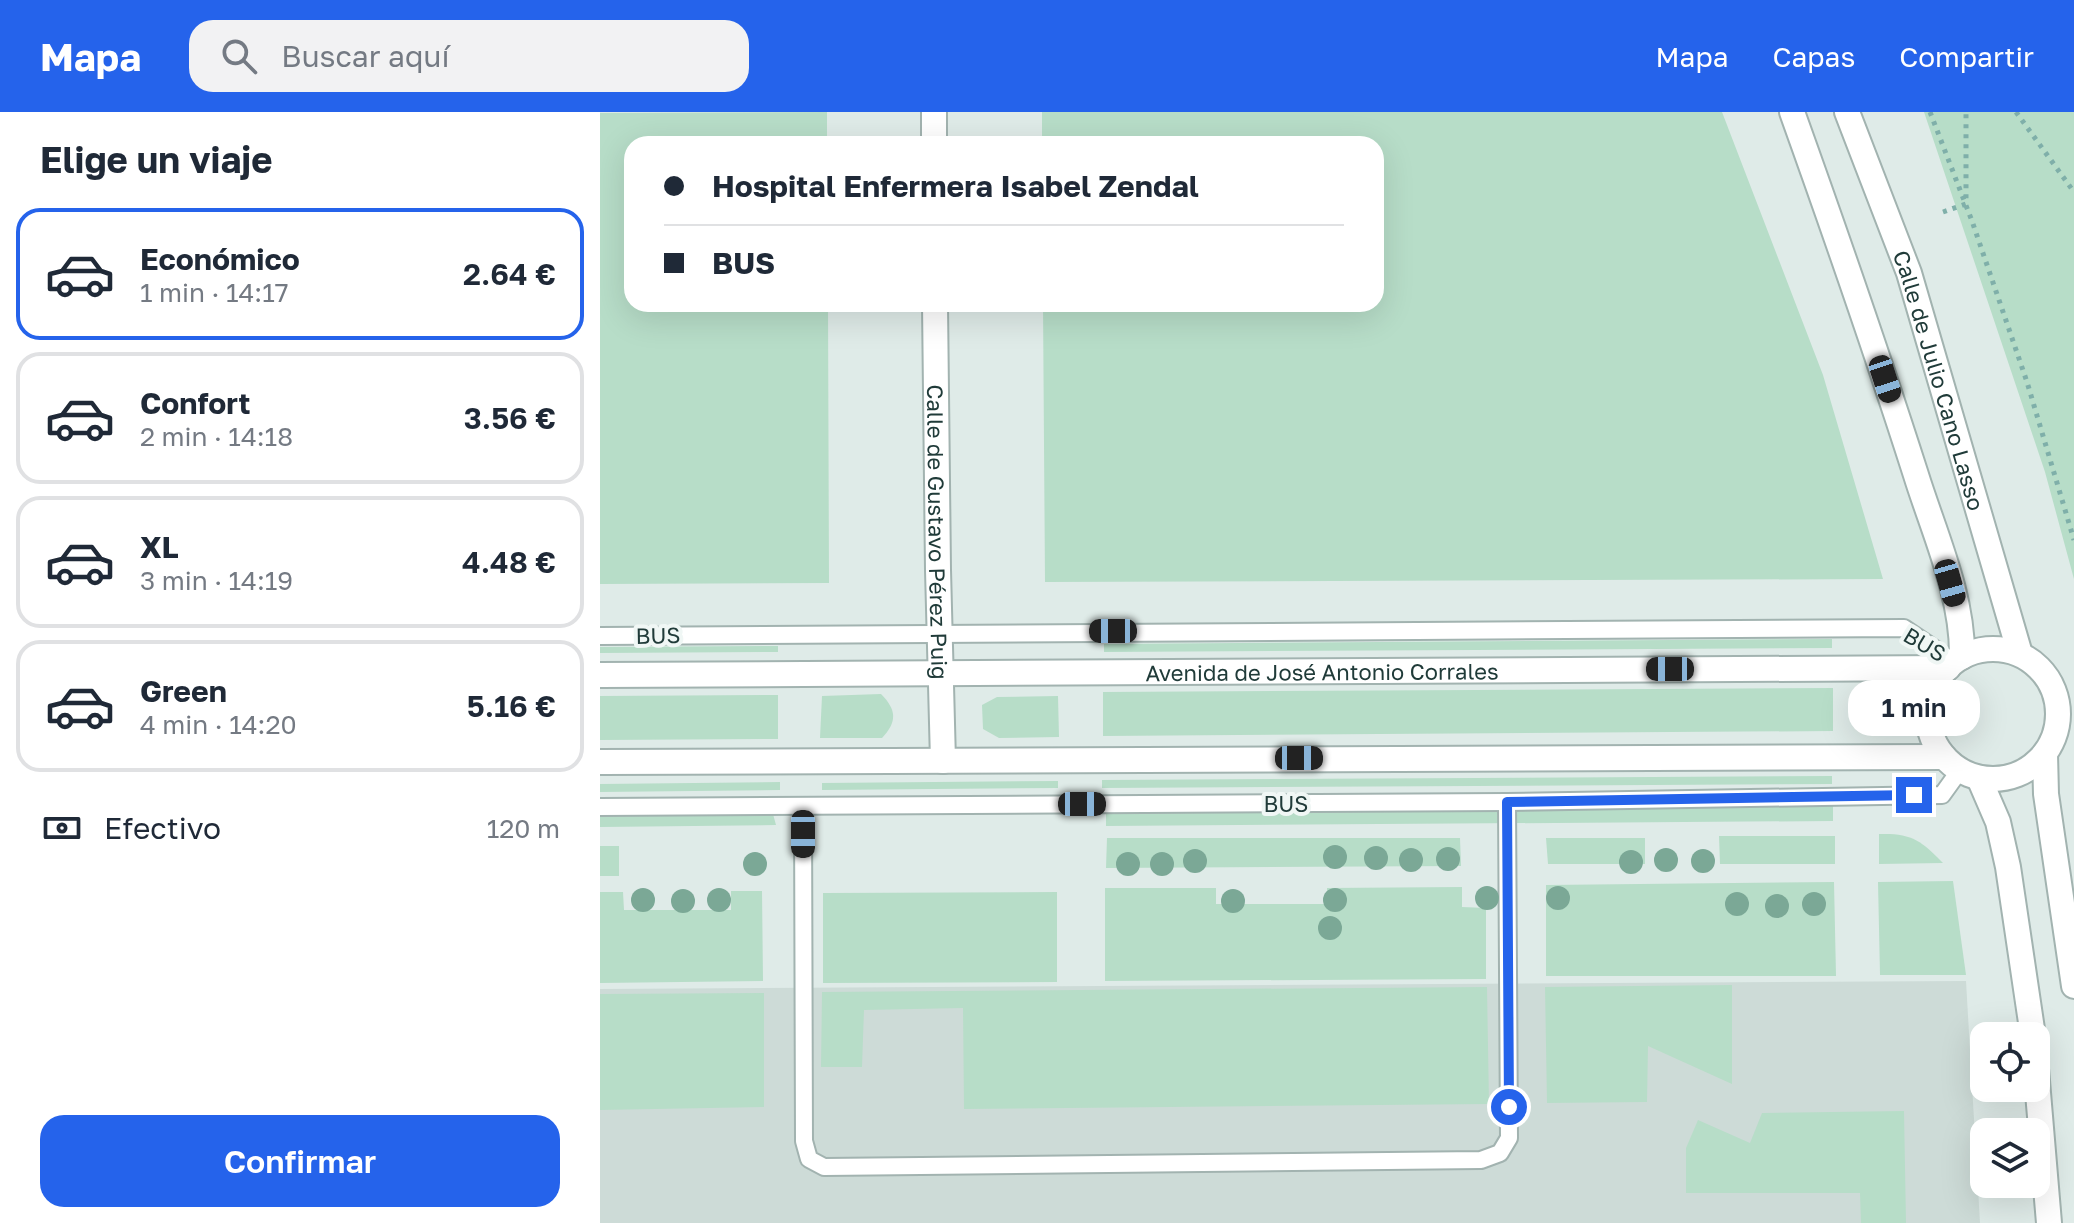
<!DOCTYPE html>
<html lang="es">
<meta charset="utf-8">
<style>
body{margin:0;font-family:"Golos Text",sans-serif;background:#f2f2f3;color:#1f2937;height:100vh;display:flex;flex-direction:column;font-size:30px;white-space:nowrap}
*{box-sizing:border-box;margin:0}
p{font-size:26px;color:#747a83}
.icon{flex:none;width:44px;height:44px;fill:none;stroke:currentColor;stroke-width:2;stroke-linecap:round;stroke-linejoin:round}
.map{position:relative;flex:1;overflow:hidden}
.panel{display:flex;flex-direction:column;background:#fff;width:600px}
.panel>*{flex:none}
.guide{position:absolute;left:24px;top:24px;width:760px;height:176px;border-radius:24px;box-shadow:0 8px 32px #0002;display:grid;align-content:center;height:176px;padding:0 40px;background:#fff}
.fabs{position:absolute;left:1370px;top:910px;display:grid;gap:16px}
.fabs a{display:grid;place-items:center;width:80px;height:80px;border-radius:16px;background:#fff;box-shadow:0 8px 32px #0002;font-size:40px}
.end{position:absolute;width:36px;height:36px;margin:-18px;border:10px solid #2563eb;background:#fff;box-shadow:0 0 0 4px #fff}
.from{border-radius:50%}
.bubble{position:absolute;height:56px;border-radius:24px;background:#fff;box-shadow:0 8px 32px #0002;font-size:26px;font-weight:600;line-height:56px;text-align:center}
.car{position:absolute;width:24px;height:48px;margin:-24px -12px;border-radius:10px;box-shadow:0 0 6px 2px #0007;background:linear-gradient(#222 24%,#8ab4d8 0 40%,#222 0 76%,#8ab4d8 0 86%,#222 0)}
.guide b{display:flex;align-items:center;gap:28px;height:76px;font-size:30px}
.guide b+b{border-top:2px solid #e0e1e3}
.guide i{width:20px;height:20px;background:#1f2937}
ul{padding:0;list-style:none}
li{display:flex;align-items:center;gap:24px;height:132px;margin:0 16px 12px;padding:0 24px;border:4px solid #e0e1e3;border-radius:24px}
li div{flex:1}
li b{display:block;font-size:30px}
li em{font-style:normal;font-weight:600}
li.active{border-color:#2563eb}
li>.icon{width:72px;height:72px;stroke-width:1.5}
h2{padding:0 40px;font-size:36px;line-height:96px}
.pay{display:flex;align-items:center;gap:20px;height:88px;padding:0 40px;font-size:30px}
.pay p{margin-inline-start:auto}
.action{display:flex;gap:16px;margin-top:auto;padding:16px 40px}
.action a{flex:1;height:92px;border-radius:24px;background:#2563eb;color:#fff;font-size:32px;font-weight:600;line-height:92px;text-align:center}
header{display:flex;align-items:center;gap:48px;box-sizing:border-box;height:112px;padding:0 40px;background:#2563eb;color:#fff}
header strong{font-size:38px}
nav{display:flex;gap:44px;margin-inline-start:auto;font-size:28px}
.search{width:560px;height:72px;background:#f2f2f3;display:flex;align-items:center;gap:20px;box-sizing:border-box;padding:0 28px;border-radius:24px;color:#747a83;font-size:30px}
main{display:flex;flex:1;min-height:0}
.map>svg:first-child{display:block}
.built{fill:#cddbd7}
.green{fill:#b7ddc8}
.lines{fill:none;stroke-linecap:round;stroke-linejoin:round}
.service-casing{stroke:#a2b3b0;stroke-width:20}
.minor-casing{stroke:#a2b3b0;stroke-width:28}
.tertiary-casing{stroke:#a2b3b0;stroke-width:28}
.path{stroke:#7fafa9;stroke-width:5;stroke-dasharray:4 6;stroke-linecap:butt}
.service{stroke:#fff;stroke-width:16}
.minor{stroke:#fff;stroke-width:24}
.tertiary{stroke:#fff;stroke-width:24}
.tree{fill:#7ba896}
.route{stroke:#2563eb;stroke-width:10}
.labels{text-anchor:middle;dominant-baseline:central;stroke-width:8;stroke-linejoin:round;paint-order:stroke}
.street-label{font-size:22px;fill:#203b39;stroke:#f0f7f5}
</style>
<header>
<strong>Mapa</strong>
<div class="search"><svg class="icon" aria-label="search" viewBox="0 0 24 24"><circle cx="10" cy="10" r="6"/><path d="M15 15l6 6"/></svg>Buscar aquí</div>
<nav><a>Mapa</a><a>Capas</a><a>Compartir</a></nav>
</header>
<main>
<section class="panel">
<h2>Elige un viaje</h2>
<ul>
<li class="active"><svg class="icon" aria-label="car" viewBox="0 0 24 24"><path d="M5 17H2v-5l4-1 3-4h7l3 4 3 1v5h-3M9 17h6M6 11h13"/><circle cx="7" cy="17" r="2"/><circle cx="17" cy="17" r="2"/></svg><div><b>Económico</b><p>1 min · 14:17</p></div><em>2.64 €</em></li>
<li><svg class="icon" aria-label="car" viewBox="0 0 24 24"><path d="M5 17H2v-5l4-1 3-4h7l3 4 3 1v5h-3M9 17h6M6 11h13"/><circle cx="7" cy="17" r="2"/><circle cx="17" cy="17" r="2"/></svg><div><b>Confort</b><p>2 min · 14:18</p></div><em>3.56 €</em></li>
<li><svg class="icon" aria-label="car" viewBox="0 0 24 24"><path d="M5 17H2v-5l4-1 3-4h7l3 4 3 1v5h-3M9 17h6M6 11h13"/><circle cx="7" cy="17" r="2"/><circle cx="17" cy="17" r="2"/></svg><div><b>XL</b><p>3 min · 14:19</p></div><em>4.48 €</em></li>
<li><svg class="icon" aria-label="car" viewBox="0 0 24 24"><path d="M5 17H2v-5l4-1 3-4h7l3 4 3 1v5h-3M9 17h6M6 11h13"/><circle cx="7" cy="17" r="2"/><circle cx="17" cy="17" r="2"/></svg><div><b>Green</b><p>4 min · 14:20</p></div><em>5.16 €</em></li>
</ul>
<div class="pay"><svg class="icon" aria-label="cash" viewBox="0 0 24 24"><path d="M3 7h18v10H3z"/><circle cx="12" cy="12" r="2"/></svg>Efectivo<p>120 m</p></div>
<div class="action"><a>Confirmar</a></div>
</section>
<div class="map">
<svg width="1474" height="1111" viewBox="0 0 1474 1111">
<rect width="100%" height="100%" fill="#dfebe8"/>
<polygon class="built" points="1366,869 1380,1111 0,1111 0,877"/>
<g class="green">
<polygon points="227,0 227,32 32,32 32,192 228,192 229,471 0,472 0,1"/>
<polygon points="442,0 1122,0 1223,263 1283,467 445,470 443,192 776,192 776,32 442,32"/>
<polygon points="1324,0 1474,0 1474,467 1445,360"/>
<polygon points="1232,527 1232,536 504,540 504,532"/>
<polygon points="178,534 178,540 0,541 0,535"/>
<polygon points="1318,574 1319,620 1277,621 1276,576"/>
<polygon points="1233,576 1233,619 503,624 503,580"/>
<path d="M281,582C297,598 297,610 282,626H220L222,584Z"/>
<polygon points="178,583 178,627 0,628 0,584"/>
<polygon points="458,584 459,625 399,626 383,617 382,593 397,585"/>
<polygon points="1232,664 1232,672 502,676 502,668"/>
<polygon points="458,669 458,676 222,678 222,671"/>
<polygon points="180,670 180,678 0,680 0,672"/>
<polygon points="1233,694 1233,709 506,714 506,698"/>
<polygon points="173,702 176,713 0,715 0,704"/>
<path d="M1279,722C1311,721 1321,728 1343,751L1279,752Z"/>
<polygon points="1119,724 1235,724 1235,752 1120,752"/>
<polygon points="507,726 860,726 861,754 506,756"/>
<polygon points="946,726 1045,726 1045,752 948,752"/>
<rect x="0" y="734" width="19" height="30"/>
<polygon points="1353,769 1366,863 1280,863 1278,770"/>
<polygon points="1234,770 1236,864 946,864 946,773"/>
<polygon points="862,775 862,795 886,796 886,867 505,869 505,776 616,776 616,792 727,792 727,776"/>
<polygon points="131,779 162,779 163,869 0,871 0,780 23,780 24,798 131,798"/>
<polygon points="457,780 457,870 223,871 223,781"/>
<polygon points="1132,873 1132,972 1048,934 1047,990 947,991 945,875"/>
<polygon points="887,875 889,992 364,997 363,896 264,898 262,955 221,955 222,880"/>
<polygon points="164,881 164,995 0,998 0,882"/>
<polygon points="1304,999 1306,1111 1261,1111 1260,1081 1086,1081 1086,1036 1098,1008 1150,1031 1162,1001"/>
</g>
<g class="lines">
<defs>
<g id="service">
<polyline points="0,524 1304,516 1354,550"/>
<polyline points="203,694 204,1029 209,1047 224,1055 881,1048 900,1041 909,1026 907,690"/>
<polyline points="0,695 907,690 1342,683 1360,658"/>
</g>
<g id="minor">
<polyline points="334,0 334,32"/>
<path d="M1192,0C1235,120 1277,241 1316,363C1334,421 1363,483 1362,545"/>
<path id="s1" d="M1247,0L1309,161L1420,542"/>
<path id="s2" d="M335,192L338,458L343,649"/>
<polyline points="1445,642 1446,682 1474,874"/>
<polyline points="1379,666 1398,710 1408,755 1433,924"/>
<polyline points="1436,957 1449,1111"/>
</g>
<g id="tertiary">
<circle cx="1393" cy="602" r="65"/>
<path id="s3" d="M0,563L1348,556"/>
<polyline points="0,650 1344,645"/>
</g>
</defs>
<use href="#service" class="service-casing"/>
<use href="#minor" class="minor-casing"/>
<use href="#tertiary" class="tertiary-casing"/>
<g class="path">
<polyline points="1330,0 1372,109 1427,270 1474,428"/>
<polyline points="1416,0 1474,80"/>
<polyline points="1343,100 1366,92 1366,0"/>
</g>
<use href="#service" class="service"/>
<use href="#minor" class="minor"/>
<use href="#tertiary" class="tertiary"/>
</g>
<g class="tree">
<circle cx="735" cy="745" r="12"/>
<circle cx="776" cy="746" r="12"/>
<circle cx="848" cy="747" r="12"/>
<circle cx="811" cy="748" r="12"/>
<circle cx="1066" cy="748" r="12"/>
<circle cx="595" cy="749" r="12"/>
<circle cx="1103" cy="749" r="12"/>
<circle cx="1031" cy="750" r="12"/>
<circle cx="155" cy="752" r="12"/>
<circle cx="528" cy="752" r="12"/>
<circle cx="562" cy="752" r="12"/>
<circle cx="887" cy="786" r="12"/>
<circle cx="958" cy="786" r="12"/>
<circle cx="43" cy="788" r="12"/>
<circle cx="119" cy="788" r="12"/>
<circle cx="735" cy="788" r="12"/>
<circle cx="83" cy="789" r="12"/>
<circle cx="633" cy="789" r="12"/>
<circle cx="1137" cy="792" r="12"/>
<circle cx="1214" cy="792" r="12"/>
<circle cx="1177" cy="794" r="12"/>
<circle cx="730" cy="816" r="12"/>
</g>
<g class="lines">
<polyline class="route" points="909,995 907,690 1314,683"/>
</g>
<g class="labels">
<g class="street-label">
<text stroke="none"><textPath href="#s1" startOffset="284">Calle de Julio Cano Lasso</textPath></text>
<text stroke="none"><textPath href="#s2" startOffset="228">Calle de Gustavo Pérez Puig</textPath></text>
<text transform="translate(58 523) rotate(-1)">BUS</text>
<text transform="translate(1325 532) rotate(31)">BUS</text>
<text stroke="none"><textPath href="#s3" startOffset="722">Avenida de José Antonio Corrales</textPath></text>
<text x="686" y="691">BUS</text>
</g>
</g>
</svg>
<div class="fabs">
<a><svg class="icon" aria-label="locate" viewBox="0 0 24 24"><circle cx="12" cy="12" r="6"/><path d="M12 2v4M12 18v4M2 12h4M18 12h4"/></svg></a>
<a><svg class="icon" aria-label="layers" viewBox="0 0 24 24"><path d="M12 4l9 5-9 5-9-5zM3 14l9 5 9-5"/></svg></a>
</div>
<i class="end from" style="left:909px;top:995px"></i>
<i class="end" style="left:1314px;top:683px"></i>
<div class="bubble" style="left:1248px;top:568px;width:132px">1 min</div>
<i class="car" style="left:1285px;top:267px;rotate:162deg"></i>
<i class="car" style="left:1350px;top:471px;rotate:164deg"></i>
<i class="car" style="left:513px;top:519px;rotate:270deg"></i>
<i class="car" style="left:1070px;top:557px;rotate:270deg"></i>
<i class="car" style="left:699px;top:646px;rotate:90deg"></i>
<i class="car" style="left:482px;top:692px;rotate:90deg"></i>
<i class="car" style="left:203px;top:722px;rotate:180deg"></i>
<div class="guide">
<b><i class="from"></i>Hospital Enfermera Isabel Zendal</b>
<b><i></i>BUS</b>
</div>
</div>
</main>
